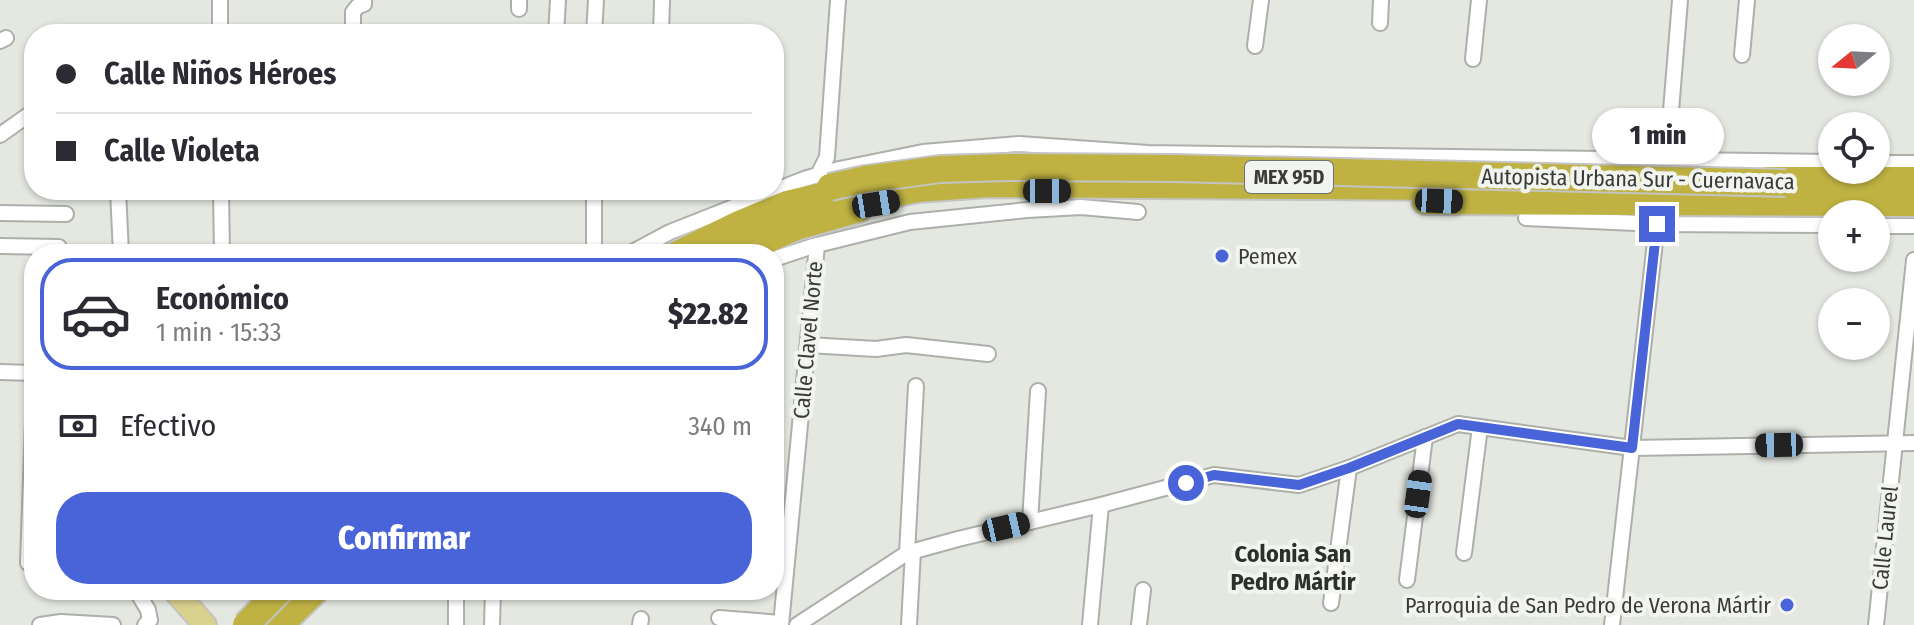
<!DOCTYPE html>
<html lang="es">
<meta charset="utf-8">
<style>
body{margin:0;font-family:"Fira Sans Condensed",sans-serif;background:#f2f2f3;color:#2b2b33;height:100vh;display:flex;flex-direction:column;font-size:30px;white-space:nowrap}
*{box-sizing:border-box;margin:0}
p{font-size:26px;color:#7c7c81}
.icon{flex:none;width:44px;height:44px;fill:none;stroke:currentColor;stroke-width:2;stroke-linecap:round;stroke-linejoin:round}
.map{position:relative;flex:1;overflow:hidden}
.panel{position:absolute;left:24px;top:244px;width:760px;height:356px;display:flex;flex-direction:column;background:#fff;border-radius:32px;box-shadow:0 2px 6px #0004}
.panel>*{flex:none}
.top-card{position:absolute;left:24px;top:24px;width:760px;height:176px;border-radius:32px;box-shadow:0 2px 6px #0004;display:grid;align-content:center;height:176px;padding:0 32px;background:#fff}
.needle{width:52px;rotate:252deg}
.fabs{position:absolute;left:1818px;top:24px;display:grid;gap:16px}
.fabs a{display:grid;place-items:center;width:72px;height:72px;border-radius:50%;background:#fff;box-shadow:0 2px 6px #0004;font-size:40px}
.end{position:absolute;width:36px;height:36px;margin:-18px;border:10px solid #4964d8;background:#fff;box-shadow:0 0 0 4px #fff}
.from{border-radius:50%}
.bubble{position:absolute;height:56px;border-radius:28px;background:#fff;box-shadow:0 2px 6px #0004;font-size:26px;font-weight:800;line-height:56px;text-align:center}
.car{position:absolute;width:24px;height:48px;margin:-24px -12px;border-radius:10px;box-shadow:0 0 6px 2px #0007;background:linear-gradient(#222 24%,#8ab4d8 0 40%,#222 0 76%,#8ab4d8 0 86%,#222 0)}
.top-card b{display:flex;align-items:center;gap:28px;height:76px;font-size:30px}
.top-card b+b{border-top:2px solid #e1e1e2}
.top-card i{width:20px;height:20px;background:#2b2b33}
ul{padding:14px 0 0;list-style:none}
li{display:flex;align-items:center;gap:24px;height:112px;margin:0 16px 12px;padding:0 16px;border:4px solid transparent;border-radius:32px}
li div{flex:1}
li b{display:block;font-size:30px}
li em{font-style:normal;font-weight:800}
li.on{border-color:#4964d8}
li>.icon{width:72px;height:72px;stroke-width:1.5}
.pay{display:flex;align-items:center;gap:20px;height:88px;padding:0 32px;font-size:30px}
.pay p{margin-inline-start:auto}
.cta{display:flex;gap:16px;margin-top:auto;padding:16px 32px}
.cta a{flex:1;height:92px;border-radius:32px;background:#4964d8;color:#fff;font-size:32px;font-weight:800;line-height:92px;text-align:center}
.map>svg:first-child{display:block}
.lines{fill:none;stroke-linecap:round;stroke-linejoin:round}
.minor-casing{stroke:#adb0aa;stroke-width:18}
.primary-casing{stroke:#c4c4c4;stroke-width:26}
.motorway-casing{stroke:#c4c4c4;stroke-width:30}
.minor{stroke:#fff;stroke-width:14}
.primary{stroke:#d9d18e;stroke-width:22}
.motorway{stroke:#bfb243;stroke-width:26}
.motorway-bridge-casing{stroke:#c4c4c4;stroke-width:30;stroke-linecap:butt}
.motorway-bridge{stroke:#bfb243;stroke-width:26}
.route{stroke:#4964d8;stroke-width:10}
.poi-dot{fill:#4964d8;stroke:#f2f5ef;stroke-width:3}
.labels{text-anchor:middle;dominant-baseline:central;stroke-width:8;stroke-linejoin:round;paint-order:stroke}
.shield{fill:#f2f5ef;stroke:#717370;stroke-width:2}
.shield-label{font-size:20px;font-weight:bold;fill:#3a3b39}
.street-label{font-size:22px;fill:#3a3b39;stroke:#f2f5ef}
.poi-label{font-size:22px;fill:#3a3b39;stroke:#f2f5ef;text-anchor:start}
.neighbourhood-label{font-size:24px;font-weight:bold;fill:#2c2f2a;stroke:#f2f5ef}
</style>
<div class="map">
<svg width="1914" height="625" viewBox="0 0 1914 625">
<rect width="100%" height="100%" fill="#e5e8e1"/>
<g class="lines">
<defs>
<g id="minor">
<polyline points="220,0 220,34"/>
<polyline points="519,9 519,0"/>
<polyline points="1380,23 1381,0"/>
<polyline points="353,34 353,12 358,6 364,4 364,0"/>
<polyline points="556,34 558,0"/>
<polyline points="594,34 596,0"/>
<polyline points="661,34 662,1"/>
<polyline points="0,41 6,38"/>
<polyline points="1255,46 1261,0"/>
<polyline points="1742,55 1747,0"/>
<polyline points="1473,59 1479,0"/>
<polyline points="0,135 34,111"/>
<polyline points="1667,160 1680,0"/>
<polyline points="1876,163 1914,163"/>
<polyline points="818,175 827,157 838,0"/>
<polyline points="118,190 121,254"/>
<polyline points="221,190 222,254"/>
<polyline points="594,190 594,254"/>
<polyline points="0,213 66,214"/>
<polyline points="1526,218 1657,224 1832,225"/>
<polyline points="1876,226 1914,226"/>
<polyline points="0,246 59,247"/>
<polyline points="629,254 670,232 804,179 839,169 923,152 1019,144 1148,153 1832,162"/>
<polyline points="774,259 813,246 910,222 1027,210 1081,207 1138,212"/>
<polyline points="808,345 876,349 906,345 988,354"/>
<polyline points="0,372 34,373"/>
<polyline points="1030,522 1038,391"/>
<polyline points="907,553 916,386"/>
<polyline points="1464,553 1480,427"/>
<polyline points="28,563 34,393"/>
<polyline points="1407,580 1425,437"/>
<polyline points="136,590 148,610 150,620 145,625"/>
<polyline points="456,590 456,625"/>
<polyline points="1331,603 1349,468"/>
<polyline points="719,618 781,623"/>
<polyline points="40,625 61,622 113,625"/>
<polyline points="492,625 493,590"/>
<polyline points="640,625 641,619"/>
<polyline points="781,625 817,245"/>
<polyline points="797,625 907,553 958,539 1101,505 1214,475 1299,485 1349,468 1458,424 1632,448 1914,443"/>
<polyline points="909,625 913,551"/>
<polyline points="1090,625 1101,505"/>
<polyline points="1139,625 1143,590"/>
<polyline points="1612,625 1657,224"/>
<polyline points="1876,625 1914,260"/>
</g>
<polyline id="primary" points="174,590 205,625"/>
<g id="motorway">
<polyline points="1766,180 1914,180"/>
<polyline points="1425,201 1914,203"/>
<polyline points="837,206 917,189 988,184 1448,187"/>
<polyline points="678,254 739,224 787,204 856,188"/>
<polyline points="735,254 796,227 859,209"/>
<polyline points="280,625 316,590"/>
</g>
</defs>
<use href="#minor" class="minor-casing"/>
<use href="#primary" class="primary-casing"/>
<use href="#motorway" class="motorway-casing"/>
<use href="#minor" class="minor"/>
<use href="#primary" class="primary"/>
<use href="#motorway" class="motorway"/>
<defs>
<g id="motorway-bridge">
<polyline points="830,187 866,179 940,169 1009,167 1174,168 1786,183"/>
<polyline points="246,625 280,590"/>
</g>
</defs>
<use href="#motorway-bridge" class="motorway-bridge-casing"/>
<use href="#motorway-bridge" class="motorway-bridge"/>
</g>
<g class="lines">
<polyline class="route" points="1186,483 1214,475 1299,485 1349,468 1458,424 1632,448 1657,224"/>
</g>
<g class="poi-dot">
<circle cx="1222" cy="256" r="8"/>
<circle cx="1787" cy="605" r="8"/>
</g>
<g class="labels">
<rect class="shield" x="1245" y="161" width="88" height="32" rx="6"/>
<g class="shield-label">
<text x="1289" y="177">MEX 95D</text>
</g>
<g class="street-label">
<text transform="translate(1638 179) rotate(1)">Autopista Urbana Sur - Cuernavaca</text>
<text transform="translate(808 340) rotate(-85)">Calle Clavel Norte</text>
<text transform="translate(1885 538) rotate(-84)">Calle Laurel</text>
</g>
<g class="poi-label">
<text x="1238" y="256">Pemex</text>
<text x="1771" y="605" text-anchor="end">Parroquia de San Pedro de Verona Mártir</text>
</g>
<g class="neighbourhood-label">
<text x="1293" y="554">Colonia San<tspan x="1293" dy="28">Pedro Mártir</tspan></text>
</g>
</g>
</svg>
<div class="fabs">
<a><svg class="needle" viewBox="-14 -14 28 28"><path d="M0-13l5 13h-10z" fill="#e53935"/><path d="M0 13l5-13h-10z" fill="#7c7c81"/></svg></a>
<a><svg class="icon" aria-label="locate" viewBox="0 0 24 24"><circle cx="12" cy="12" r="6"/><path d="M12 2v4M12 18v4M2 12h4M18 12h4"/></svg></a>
<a>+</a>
<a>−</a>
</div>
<i class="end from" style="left:1186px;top:483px"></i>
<i class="end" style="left:1657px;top:224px"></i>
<div class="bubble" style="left:1592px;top:108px;width:132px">1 min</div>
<i class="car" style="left:1047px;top:191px;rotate:90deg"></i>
<i class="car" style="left:1439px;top:201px;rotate:92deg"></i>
<i class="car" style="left:876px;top:204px;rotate:81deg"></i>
<i class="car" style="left:1779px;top:445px;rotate:269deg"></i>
<i class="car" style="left:1418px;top:494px;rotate:8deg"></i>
<i class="car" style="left:1006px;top:527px;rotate:77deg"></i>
<div class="top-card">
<b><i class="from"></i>Calle Niños Héroes</b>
<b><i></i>Calle Violeta</b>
</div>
<section class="panel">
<ul>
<li class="on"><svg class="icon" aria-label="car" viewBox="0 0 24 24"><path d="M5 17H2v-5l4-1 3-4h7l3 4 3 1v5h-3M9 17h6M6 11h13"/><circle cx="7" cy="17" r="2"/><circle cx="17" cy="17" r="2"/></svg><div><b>Económico</b><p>1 min · 15:33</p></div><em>$22.82</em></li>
</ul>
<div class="pay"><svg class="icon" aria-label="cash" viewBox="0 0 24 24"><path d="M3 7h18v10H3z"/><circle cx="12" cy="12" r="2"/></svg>Efectivo<p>340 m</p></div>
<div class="cta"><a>Confirmar</a></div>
</section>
</div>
